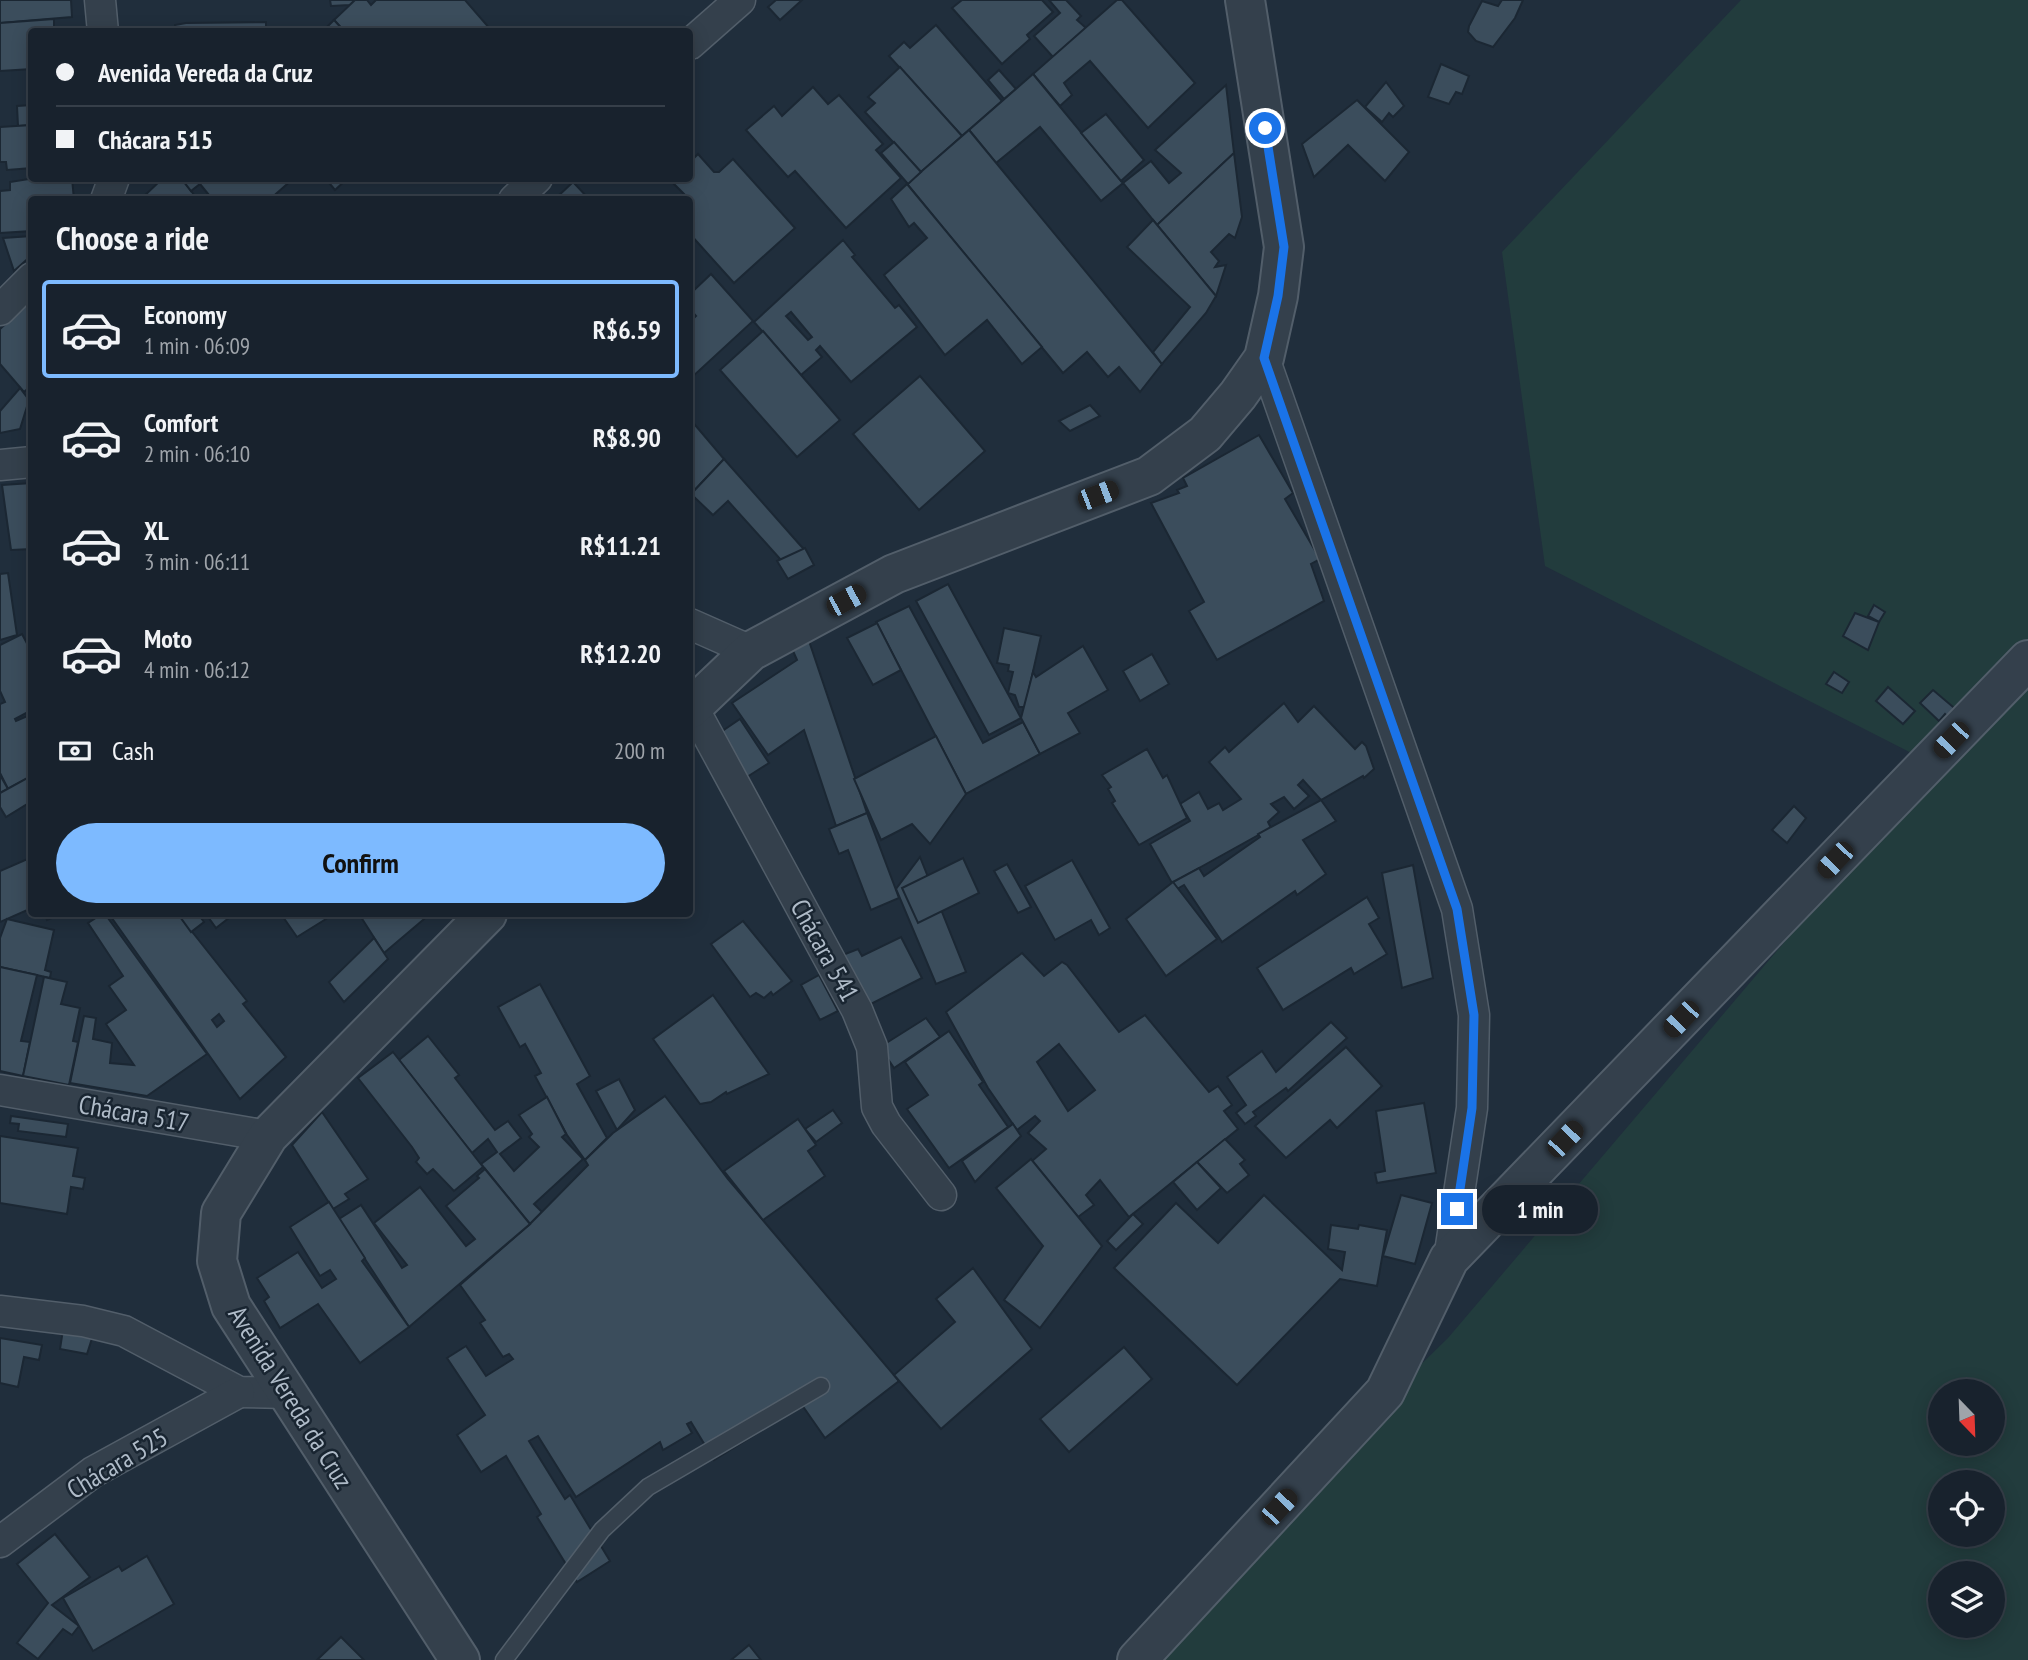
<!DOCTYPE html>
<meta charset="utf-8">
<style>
body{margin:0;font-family:"PT Sans Narrow",sans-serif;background:#212a35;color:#f1f3f6;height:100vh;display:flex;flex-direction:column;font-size:26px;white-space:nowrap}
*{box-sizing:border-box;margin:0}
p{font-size:23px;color:#9fa4aa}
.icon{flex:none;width:38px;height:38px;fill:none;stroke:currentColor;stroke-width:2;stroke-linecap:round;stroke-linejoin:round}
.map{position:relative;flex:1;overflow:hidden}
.side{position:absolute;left:28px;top:196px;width:665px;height:721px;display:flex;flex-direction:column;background:#18222d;border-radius:7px;box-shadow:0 4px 18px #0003,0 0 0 2px #363f49}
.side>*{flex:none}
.hud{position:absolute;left:28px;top:28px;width:665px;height:154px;border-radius:7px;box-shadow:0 4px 18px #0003,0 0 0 2px #363f49;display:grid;align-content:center;height:154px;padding:0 28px;background:#18222d}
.needle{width:46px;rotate:157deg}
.fabs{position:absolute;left:1928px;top:1379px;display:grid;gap:14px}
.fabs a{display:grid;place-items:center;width:77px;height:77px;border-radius:50%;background:#18222d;box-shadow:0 4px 18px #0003,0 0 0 2px #363f49;font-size:35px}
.end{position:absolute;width:32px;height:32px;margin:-16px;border:9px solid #1a73e8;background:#fff;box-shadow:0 0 0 4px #fff}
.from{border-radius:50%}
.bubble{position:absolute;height:49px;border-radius:24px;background:#18222d;box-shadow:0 4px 18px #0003,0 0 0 2px #363f49;font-size:23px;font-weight:700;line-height:49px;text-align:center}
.car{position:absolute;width:21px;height:42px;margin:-21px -10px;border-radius:9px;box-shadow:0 0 5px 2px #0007;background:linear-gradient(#222 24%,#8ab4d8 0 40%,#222 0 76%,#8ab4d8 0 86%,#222 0)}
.hud b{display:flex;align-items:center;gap:24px;height:66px;font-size:26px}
.hud b+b{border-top:2px solid #363f49}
.hud i{width:18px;height:18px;background:#f1f3f6}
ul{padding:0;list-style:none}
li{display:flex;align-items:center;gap:21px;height:98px;margin:0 14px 10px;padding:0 14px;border:4px solid transparent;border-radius:7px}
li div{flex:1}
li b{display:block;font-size:26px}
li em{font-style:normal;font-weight:700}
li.selected{border-color:#7dbaff}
li>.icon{width:63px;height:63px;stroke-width:1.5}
h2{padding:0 28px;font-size:32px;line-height:84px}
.pay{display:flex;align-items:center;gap:18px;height:77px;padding:0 28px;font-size:26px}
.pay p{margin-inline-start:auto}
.primary-button{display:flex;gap:14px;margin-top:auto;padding:14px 28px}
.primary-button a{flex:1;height:80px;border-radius:42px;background:#7dbaff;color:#111;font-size:28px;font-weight:700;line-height:80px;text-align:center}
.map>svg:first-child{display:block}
.green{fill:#223c3d;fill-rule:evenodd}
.building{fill:#3b4d5c;stroke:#1b2733;stroke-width:2;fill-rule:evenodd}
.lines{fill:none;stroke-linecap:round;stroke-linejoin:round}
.service-casing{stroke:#525e6a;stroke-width:19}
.minor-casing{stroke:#525e6a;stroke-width:33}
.tertiary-casing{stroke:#525e6a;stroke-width:42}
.service{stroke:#34404c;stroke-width:16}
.minor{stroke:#34404c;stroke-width:30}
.tertiary{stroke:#34404c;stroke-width:38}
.route{stroke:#1a73e8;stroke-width:9}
.labels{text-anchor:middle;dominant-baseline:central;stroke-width:5;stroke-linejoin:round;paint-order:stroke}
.street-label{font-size:26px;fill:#afbbc8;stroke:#192531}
</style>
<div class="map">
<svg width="2028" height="1660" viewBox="0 0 2028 1660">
<rect width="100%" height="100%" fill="#202e3c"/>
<path class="green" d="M1741,0H2028V1660H1118L1448,1338L1935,765L1545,566L1502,252ZM1941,1391H1993V1444H1941ZM1941,1482H1993V1535H1941ZM1941,1573H1993V1626H1941Z"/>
<g class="building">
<polygon points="0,0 71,0 72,17 0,23"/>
<polygon points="330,0 355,0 350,5 331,6"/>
<polygon points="355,0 367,0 371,5 376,0 465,0 491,30 345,32 334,20"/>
<polygon points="776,0 802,0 780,20 768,7"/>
<polygon points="962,0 1042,0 1053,12 1027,35 1030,39 1002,64 952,8"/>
<polygon points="1049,0 1066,0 1081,16 1077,20 1086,28 1053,57 1034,36 1060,13"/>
<polygon points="1117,0 1122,0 1195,83 1148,128 1090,61 1064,83 1072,95 1060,106 1033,74"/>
<polygon points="1502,0 1523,0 1515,18 1493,47 1476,41 1468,32 1469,26 1482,1 1498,6"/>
<polygon points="54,19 54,32 32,32 32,69 0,71 0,23"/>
<polygon points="334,20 345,32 322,32"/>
<polygon points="266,22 266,32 175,32 175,25 186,23"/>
<polygon points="936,25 1002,101 962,136 889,56 904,42 910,48"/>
<polygon points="1441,64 1469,76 1462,94 1456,92 1449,104 1428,97"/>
<polygon points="900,67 962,136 921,172 865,112 875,103 868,97"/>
<polygon points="999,70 1016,89 1004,99 988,80"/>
<polygon points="1033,74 1123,183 1101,201 1040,127 996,163 969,130"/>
<polygon points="1386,82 1404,106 1393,117 1389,113 1382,122 1365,107"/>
<polygon points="1226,85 1234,153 1157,225 1123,183 1151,161 1169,183 1181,173 1155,150"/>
<polygon points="813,87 828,104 839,95 883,144 876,150 901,178 846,228 795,171 788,177 746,130 774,106 782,116"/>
<polygon points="1357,100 1409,152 1385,181 1348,145 1314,177 1302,144"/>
<polygon points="32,105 32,125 18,126 17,106"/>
<polygon points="1106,114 1144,160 1121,181 1081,133"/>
<polygon points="32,125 32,168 7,170 6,162 0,162 0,127"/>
<polygon points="969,130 1162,364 1140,392 1119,367 1108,377 1087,352 1063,373 907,184"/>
<polygon points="894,142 921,172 908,184 881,153"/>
<polygon points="1234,153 1242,217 1235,238 1229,234 1211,252 1219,261 1215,267 1226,265 1216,296 1157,225"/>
<polygon points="698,154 714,172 719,172 733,159 795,228 734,283 690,234 690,200 670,180 690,178 690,162"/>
<polygon points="35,178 72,178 74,200 32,200 32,231 0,233 0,191 10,190 10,182"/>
<polygon points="163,178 181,178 198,200 140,200"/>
<polygon points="181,178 294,178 269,200 213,200 200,184 191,191"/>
<polygon points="325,178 348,178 335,190"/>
<polygon points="573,182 590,200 554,200"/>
<polygon points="907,184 1042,347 1022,364 987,320 945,355 884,275 927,238 914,223 909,227 891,199"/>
<polygon points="1153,220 1216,296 1206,313 1162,364 1153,352 1190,307 1127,247"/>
<polygon points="32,236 32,255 14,271 3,238"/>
<path d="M843,240L855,255L852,257L895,308L899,305L917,327L851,382L820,346L816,350L822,357L801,375L754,322ZM791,312L812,337L808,340L786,316Z"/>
<polygon points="711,274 753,321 690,379 690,322 696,316 690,309 690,294"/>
<polygon points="32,300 32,385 24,392 0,364 0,329"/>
<polygon points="763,331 840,420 797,457 720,370"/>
<polygon points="920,376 985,451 919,510 853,434"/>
<polygon points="20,388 29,400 20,429 0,433 0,411"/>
<polygon points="1090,405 1100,416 1070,431 1059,421"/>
<polygon points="690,419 724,459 690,495"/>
<polygon points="1259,435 1293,493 1285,499 1320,559 1311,564 1324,601 1217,660 1189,611 1204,602 1151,503 1179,493 1177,490 1187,486 1183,478"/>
<polygon points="724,459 800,545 805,550 781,560 728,501 713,515 691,494"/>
<polygon points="32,483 32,549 11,550 2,485"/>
<polygon points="805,548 814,565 788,579 777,561"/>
<polygon points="8,573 17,635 0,640 0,574"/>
<polygon points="948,584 1021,718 989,735 916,601"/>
<polygon points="1874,605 1885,612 1879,622 1868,616"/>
<polygon points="909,606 983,743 1023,722 1040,754 966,794 876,622"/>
<polygon points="1855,613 1879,622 1868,650 1843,636"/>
<polygon points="877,623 901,670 873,685 847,638"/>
<polygon points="1004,628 1041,636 1025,707 1019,707 1015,695 1008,693 1013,672 1008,671 1009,665 997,663"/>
<polygon points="22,634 32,653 32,710 15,719 16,721 32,714 32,776 8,789 0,773 0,704 5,702 0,691 0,645"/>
<polygon points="809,641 867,813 836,826 804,730 768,755 732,703 797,660 793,651"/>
<polygon points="1083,646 1108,690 1068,713 1080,733 1040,754 1021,718 1033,672 1036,677"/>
<polygon points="1152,654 1169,684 1140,701 1123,671"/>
<polygon points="1834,672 1849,682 1842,693 1826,684"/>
<polygon points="1888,687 1915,711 1903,724 1876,701"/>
<polygon points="1933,690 1959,712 1951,720 1945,714 1939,721 1920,703"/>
<polygon points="1284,703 1298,722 1314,706 1355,749 1362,742 1366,746 1374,769 1364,778 1363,776 1321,800 1303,780 1298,785 1309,796 1294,809 1284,797 1271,804 1279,812 1268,822 1271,828 1172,883 1150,844 1190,821 1180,804 1199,792 1208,809 1219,803 1223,810 1241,799 1209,762 1225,747 1229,752"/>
<polygon points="740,719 769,763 747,777 718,734"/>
<polygon points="936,736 966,794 930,844 912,824 881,840 854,779"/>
<polygon points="1147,749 1163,778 1167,775 1187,818 1139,845 1112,803 1115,801 1108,789 1111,787 1102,775"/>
<polygon points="0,775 8,789 0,793"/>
<polygon points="29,777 32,801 6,817 0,807 0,793"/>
<polygon points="1321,800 1336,821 1303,840 1326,874 1297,895 1295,891 1222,942 1184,885 1177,889 1173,882 1199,868 1204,876 1260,837 1258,834"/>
<polygon points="1794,806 1806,818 1787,843 1772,830"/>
<polygon points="867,813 899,898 871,910 848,850 839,854 829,829"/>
<polygon points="32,857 32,908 0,922 0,871"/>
<polygon points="920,857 966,972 936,984 896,889"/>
<polygon points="963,858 979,893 918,923 902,888"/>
<polygon points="1072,860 1110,928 1099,935 1091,920 1055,940 1025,886"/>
<polygon points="1007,864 1031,907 1018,913 994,871"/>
<polygon points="1413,865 1433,978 1402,988 1382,873"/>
<polygon points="1173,882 1217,939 1166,976 1126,919"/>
<polygon points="1367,897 1379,918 1369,924 1387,954 1354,974 1351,968 1283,1010 1257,968"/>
<polygon points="45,914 62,914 47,920"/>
<polygon points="102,914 105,914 207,1054 147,1096 70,1083 84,1016 96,1018 93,1039 112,1043 110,1063 134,1065 106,1024 126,1010 109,986 123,976 88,923"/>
<path d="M109,914H178L247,1001L243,1004L286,1057L240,1099ZM219,1014L224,1021L217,1027L212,1020Z"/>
<polygon points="178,914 198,914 204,922 191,932"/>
<polygon points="206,914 234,914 216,928"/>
<polygon points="281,914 334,914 297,937"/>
<polygon points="359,914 430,914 384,953"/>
<polygon points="7,919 54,930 45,970 51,972 50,978 0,967 0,938"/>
<polygon points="743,921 792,981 773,995 771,992 764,998 756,993 750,997 711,944"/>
<polygon points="901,937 922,978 869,1005 835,958 858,949 862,956"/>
<polygon points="374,938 388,959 344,1002 329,982"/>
<path d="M1022,953L1044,976L1062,962L1067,965L1119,1032L1145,1015L1209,1092L1218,1086L1232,1105L1224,1111L1238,1129L1129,1217L1100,1180L1086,1195L1094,1205L1078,1217L1032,1161L1046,1149L1028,1133L1040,1121L1035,1116L1017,1130L988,1088L946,1012ZM1059,1044L1095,1090L1068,1111L1037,1062Z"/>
<polygon points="0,967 37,975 21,1041 30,1042 23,1076 0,1071"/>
<polygon points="819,975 838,1011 820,1020 801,985"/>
<polygon points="44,977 67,982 61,1004 80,1008 73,1041 78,1042 69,1085 23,1076"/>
<polygon points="540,984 590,1076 577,1084 607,1138 585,1160 567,1135 535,1076 541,1073 525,1044 520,1047 498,1007"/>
<polygon points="713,995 769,1074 727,1094 726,1092 711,1102 700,1104 653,1039"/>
<polygon points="926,1018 940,1037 894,1068 880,1047"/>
<polygon points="1331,1022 1347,1038 1288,1091 1286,1088 1253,1112 1256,1116 1245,1124 1236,1113 1246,1105 1227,1077 1262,1051 1276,1072"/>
<polygon points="949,1031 983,1082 979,1085 1008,1127 949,1168 907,1109 928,1095 905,1062"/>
<polygon points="428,1036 459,1075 455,1078 495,1130 508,1121 521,1138 500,1154 514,1171 539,1147 529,1137 532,1134 519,1115 547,1097 566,1134 562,1137 583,1159 534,1204 542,1212 530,1224 481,1164 497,1152 488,1139 472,1153 399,1060"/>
<polygon points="1346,1047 1382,1086 1337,1128 1330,1120 1286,1158 1255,1126"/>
<polygon points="393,1052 483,1167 454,1191 433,1169 427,1174 416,1162 419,1158 412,1147 358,1078"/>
<polygon points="619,1079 635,1110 617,1130 596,1091"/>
<polygon points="665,1096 728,1179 899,1381 825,1438 802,1405 714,1460 691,1422 687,1424 692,1433 663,1450 660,1442 576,1497 538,1436 529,1441 565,1499 570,1495 610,1561 577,1582 537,1517 541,1514 506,1456 481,1472 457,1435 485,1415 447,1358 466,1346 486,1376 513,1359 509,1354 503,1357 480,1323 485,1320 460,1285 530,1224 588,1165 585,1160 613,1133"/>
<polygon points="1424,1103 1436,1173 1377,1183 1375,1173 1385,1171 1376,1111"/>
<polygon points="833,1110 842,1123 816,1142 805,1129"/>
<polygon points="322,1112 368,1179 345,1194 349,1199 333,1209 292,1145"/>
<polygon points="11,1116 68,1124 66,1137 18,1131 19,1124 10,1123"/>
<polygon points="798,1119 816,1145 808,1151 825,1176 763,1220 724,1171"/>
<polygon points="1013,1124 1021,1136 975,1182 962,1161"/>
<polygon points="0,1136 78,1148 73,1176 85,1178 83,1189 71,1187 67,1214 0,1203"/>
<polygon points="1225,1139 1245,1160 1240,1164 1249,1175 1227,1193 1197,1162"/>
<polygon points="1031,1159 1102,1246 1040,1328 1004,1300 1043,1246 996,1188"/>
<polygon points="1197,1162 1221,1188 1197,1210 1173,1182"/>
<polygon points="485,1169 530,1224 409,1327 339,1219 361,1205 402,1268 407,1265 374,1223 420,1187 466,1246 475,1239 446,1206 479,1178 477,1176"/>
<polygon points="1264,1195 1342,1270 1345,1252 1328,1249 1331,1225 1358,1229 1359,1225 1387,1230 1377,1286 1340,1279 1237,1385 1114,1268 1176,1203 1218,1243"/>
<polygon points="1401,1195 1432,1203 1415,1264 1383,1256"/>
<polygon points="329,1202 365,1258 362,1261 409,1327 360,1363 318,1304 280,1328 264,1301 269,1297 257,1278 298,1252 322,1288 336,1279 330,1270 320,1276 290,1227"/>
<polygon points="1133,1214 1143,1224 1116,1250 1107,1241"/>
<polygon points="973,1268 1032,1349 941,1429 894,1375 955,1322 936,1299"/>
<polygon points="64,1323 95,1329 87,1354 60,1349"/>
<polygon points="0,1338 42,1345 39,1360 24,1357 18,1387 0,1383"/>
<polygon points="1124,1347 1152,1379 1069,1452 1040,1419"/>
<polygon points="55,1534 90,1577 52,1605 79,1626 72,1635 63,1629 38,1659 17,1643 48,1603 17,1564"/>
<polygon points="147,1556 174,1604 93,1651 63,1598 119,1566 122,1571"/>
<polygon points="341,1637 364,1660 317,1660"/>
<polygon points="749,1645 761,1660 731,1660"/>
</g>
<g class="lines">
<defs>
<polyline id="service" points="504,1660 602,1530 648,1487 821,1386"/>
<g id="minor">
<polyline points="100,0 103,32"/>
<polyline points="690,44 740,0"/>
<polyline points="106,200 114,178"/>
<polyline points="514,200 537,178"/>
<polyline points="0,310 32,278"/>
<polyline points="1264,358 1457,909 1474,1015 1472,1108 1449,1259"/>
<polyline points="0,465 32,462"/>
<polyline points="690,624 751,651"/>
<polyline points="692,706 857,1010 872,1047 877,1107 886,1124 941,1195"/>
<polyline points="0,1090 268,1136"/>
<polyline points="0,1311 83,1321 124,1331 239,1392 288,1393"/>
<polyline points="0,1542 93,1472 239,1392"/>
</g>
<g id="tertiary">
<polyline points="690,709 751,651 894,574 1149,476 1205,434 1238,395 1264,358 1278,296 1284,247 1245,0"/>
<polyline points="460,1660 231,1306 217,1261 221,1213 268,1136 487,914"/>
<polyline points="1137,1660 1385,1392 1449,1259 2028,660"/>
</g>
</defs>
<use href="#service" class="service-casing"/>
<use href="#minor" class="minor-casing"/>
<use href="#tertiary" class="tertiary-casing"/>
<use href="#service" class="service"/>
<use href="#minor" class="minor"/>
<use href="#tertiary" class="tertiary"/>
</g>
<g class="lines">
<polyline class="route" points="1265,128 1284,247 1278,296 1264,358 1457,909 1474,1015 1472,1108 1457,1209"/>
</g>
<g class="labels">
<g class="street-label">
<text transform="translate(825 950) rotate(61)">Chácara 541</text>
<text transform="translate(134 1113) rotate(10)">Chácara 517</text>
<text transform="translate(291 1397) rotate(58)">Avenida Vereda da Cruz</text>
<text transform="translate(117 1463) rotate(-31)">Chácara 525</text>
</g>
</g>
</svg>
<div class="fabs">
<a><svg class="needle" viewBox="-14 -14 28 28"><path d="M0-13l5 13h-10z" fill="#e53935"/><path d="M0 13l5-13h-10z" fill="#9fa4aa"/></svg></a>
<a><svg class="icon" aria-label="locate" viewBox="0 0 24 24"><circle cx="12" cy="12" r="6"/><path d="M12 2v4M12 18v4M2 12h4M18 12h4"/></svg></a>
<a><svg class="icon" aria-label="layers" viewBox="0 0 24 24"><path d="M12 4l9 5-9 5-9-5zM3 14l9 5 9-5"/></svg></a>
</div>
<i class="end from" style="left:1265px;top:128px"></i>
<i class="end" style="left:1457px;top:1209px"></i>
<div class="bubble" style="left:1482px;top:1185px;width:116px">1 min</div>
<i class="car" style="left:1098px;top:495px;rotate:69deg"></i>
<i class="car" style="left:846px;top:600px;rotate:62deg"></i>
<i class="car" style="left:1951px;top:740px;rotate:224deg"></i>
<i class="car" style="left:1835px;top:860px;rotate:224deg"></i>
<i class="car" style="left:1681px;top:1019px;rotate:224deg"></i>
<i class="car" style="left:1565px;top:1139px;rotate:44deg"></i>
<i class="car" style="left:1279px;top:1507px;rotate:43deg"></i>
<div class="hud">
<b><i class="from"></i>Avenida Vereda da Cruz</b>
<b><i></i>Chácara 515</b>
</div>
<section class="side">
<h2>Choose a ride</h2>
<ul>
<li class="selected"><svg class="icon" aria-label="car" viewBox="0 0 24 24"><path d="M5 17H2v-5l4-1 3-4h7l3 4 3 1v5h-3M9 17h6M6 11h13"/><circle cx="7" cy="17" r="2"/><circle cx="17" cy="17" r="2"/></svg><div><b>Economy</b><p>1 min · 06:09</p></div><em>R$6.59</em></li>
<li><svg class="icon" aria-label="car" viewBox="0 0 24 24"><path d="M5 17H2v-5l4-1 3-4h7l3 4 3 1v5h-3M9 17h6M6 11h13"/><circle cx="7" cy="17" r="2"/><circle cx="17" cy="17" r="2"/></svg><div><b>Comfort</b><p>2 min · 06:10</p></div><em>R$8.90</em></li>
<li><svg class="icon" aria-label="car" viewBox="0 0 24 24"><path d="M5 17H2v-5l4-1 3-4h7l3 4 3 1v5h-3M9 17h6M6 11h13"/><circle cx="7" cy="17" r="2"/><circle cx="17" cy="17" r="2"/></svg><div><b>XL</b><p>3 min · 06:11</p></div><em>R$11.21</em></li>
<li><svg class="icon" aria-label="car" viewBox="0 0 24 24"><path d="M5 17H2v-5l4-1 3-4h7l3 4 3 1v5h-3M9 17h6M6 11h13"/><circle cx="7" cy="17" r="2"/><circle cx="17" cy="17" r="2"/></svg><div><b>Moto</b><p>4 min · 06:12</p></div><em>R$12.20</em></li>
</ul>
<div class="pay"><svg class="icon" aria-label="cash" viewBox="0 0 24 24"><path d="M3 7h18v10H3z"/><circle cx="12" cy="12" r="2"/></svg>Cash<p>200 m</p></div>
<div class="primary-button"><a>Confirm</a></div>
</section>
</div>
